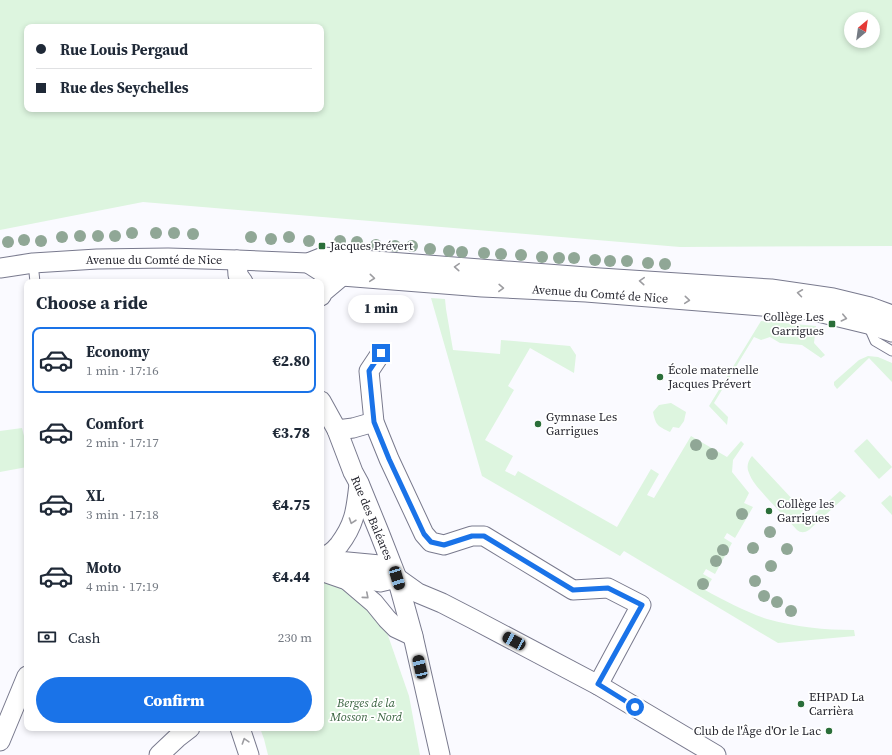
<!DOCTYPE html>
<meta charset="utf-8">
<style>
body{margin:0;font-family:"Source Serif 4",serif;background:#f6f6f7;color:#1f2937;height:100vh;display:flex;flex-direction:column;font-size:15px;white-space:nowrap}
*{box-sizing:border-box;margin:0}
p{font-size:13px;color:#747a83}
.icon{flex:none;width:22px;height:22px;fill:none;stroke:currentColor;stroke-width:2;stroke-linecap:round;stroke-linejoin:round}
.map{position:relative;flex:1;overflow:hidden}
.drawer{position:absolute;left:24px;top:279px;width:300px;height:452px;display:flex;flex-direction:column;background:#fff;border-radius:8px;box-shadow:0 2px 6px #0003}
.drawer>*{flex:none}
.banner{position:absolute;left:24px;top:24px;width:300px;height:88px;border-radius:8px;box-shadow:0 2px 6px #0003;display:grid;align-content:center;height:88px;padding:0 12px;background:#fff}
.needle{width:26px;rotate:29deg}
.buttons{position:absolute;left:844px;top:12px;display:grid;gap:8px}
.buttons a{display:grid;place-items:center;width:36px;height:36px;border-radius:50%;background:#fff;box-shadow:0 2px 6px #0003;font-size:20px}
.end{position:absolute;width:18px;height:18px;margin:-9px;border:5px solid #1a73e8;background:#fff;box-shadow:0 0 0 2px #fff}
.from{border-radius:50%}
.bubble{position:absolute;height:28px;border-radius:14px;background:#fff;box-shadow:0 2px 6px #0003;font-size:13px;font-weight:800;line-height:28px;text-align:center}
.car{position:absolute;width:12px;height:24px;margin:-12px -6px;border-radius:5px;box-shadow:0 0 3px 1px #0007;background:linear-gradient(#222 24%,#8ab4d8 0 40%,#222 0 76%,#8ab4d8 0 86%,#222 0)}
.banner b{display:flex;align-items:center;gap:14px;height:38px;font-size:15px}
.banner b+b{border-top:1px solid #e0e1e3}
.banner i{width:10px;height:10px;background:#1f2937}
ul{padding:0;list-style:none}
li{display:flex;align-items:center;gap:12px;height:66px;margin:0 8px 6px;padding:0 4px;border:2px solid transparent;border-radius:8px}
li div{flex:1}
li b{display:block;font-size:15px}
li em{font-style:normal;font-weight:800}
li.selected{border-color:#1a73e8}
li>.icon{width:36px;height:36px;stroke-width:1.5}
h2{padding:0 12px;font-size:18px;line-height:48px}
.pay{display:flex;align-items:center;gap:10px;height:44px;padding:0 12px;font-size:15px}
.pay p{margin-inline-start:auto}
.primary-button{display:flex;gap:8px;margin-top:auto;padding:8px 12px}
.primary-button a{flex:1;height:46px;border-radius:24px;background:#1a73e8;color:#fff;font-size:16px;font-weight:800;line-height:46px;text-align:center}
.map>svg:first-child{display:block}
.green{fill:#ddf5df;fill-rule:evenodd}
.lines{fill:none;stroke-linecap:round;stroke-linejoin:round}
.service-casing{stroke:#797a8e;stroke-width:11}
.minor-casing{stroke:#797a8e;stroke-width:21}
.service{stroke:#fff;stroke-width:9}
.minor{stroke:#fff;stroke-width:19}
.tree{fill:#90a796}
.oneway{stroke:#9d9da1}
.route{stroke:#1a73e8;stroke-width:5}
.poi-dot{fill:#2a6e39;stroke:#fff;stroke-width:1.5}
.labels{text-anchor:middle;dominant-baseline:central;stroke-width:3.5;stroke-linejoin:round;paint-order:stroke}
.poi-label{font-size:12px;fill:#26262f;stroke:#fff;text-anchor:start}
.street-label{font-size:12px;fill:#26262f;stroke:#fff}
.park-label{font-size:12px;font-style:italic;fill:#3a6340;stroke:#fff}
</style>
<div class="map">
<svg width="892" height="755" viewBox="0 0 892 755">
<rect width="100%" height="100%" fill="#fafaff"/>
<g class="green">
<path d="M0,0H892V246L680,247L143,202L0,230ZM851,19H873V41H851ZM27,27H321V109H27Z"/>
<path d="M431,298L445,299L446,309L453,350L500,354L501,340L570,346L576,355L574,373L530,348L508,386L514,390L485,440L513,456L505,471L515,476L518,471L617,527L651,469L659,474L647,495L654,498L691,436L727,457L741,441L744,444L733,460L732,472L749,493L744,503L753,507L735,538L727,533L724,538L732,543L715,574L706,569L703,574L712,579L705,590C725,601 746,612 767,619C795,627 825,630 854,630L855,636L778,643L624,551L620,556L482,476Z"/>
<polygon points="761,321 816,326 814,343 825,355 821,358 802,345 780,343 770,337 761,340 754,337 714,403 728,417 727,425 709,406"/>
<polygon points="868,356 878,357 892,363 892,382 869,358 837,389 834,385 834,382 859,360"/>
<path d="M671,403L686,412L684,421L679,428L673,427L670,432C658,426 656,426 653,412L659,405Z"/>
<polygon points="22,428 27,448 27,467 0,472 0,431"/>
<polygon points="867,439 892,467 879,479 854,451"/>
<path d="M752,456L810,518L840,491L846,496L809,530C804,533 801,533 797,530C787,519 777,509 767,498C761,491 752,482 749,473C746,467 748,461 752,456Z"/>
<polygon points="890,495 892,497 892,515 881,503"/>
<polygon points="321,581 343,589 363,603 384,624 409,696 420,755 268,755 264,739 260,728 321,728"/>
</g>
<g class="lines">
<defs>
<g id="service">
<polyline points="33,263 35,282"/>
<polyline points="868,325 875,341 892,351"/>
</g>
<g id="minor">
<polyline points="237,260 238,275 243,282"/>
<polyline points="308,263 322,272 342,276 482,287 586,292 810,310 868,324 892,332"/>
<polyline points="0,268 33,263 97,259 168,258 237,260 308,263 323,257 600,278 771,289 833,298 870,307 892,315"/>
<polyline points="321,296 323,292 342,276"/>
<polyline points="381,353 369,371 374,422 389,459 424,534 431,542 444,545 472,536 484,536 573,590 608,588 641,605 598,685"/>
<polyline points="321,401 337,430 353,472 359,483 379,532 397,578 413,636 440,755"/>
<polyline points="337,430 353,428 374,422"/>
<path d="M321,557C328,556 334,551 339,545C355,524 356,510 359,484"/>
<polyline points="325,557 337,561 380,565 397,578 418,593 442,603 473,619 598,685 716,755"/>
<polyline points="321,571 347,580 374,603 387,619 396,628 413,636"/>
<polyline points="347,580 357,578 380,582 397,578"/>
<polyline points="240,728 249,755"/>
<polyline points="0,741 27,676"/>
<polyline points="159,755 177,738 190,728"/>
</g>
</defs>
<use href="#service" class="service-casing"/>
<use href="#minor" class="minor-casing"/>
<use href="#service" class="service"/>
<use href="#minor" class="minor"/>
</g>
<g class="tree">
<circle cx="132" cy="233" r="6"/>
<circle cx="156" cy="233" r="6"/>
<circle cx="174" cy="233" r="6"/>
<circle cx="193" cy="234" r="6"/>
<circle cx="80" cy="236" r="6"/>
<circle cx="98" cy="236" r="6"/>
<circle cx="115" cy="236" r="6"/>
<circle cx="62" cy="237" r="6"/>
<circle cx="251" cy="237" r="6"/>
<circle cx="289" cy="237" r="6"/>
<circle cx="271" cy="239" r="6"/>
<circle cx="24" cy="240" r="6"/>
<circle cx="41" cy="241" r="6"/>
<circle cx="309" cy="241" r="6"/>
<circle cx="340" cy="241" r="6"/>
<circle cx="8" cy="242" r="6"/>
<circle cx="357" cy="242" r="6"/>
<circle cx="376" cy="245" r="6"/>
<circle cx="395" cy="246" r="6"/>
<circle cx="412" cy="246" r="6"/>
<circle cx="430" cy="249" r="6"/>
<circle cx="449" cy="251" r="6"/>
<circle cx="462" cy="252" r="6"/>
<circle cx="484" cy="253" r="6"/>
<circle cx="501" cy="254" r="6"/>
<circle cx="521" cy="255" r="6"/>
<circle cx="542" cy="257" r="6"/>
<circle cx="559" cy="258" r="6"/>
<circle cx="574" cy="258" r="6"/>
<circle cx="595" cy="260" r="6"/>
<circle cx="610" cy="261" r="6"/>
<circle cx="627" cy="261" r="6"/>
<circle cx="648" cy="263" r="6"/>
<circle cx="665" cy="264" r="6"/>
<circle cx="696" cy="445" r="6"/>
<circle cx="712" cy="454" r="6"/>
<circle cx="742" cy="514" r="6"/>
<circle cx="770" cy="532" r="6"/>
<circle cx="753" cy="548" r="6"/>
<circle cx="787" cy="549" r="6"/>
<circle cx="723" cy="550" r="6"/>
<circle cx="716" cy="561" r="6"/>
<circle cx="771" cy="566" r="6"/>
<circle cx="755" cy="581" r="6"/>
<circle cx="703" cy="584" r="6"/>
<circle cx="764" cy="596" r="6"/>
<circle cx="777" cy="602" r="6"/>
<circle cx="791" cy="611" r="6"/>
</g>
<defs><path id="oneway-chevron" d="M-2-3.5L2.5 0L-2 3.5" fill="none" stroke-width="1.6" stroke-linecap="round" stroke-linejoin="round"/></defs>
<g class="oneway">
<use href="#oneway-chevron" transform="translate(457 267) rotate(-176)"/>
<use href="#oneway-chevron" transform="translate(372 278) rotate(5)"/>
<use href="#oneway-chevron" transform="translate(642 281) rotate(-176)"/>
<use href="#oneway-chevron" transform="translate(501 288) rotate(2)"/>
<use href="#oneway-chevron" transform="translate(800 293) rotate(-172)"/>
<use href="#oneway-chevron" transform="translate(687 300) rotate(5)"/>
<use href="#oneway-chevron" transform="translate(844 318) rotate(13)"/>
<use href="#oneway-chevron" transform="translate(352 521) rotate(109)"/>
<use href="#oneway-chevron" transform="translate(366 596) rotate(41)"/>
<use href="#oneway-chevron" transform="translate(245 741) rotate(-108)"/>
</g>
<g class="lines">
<polyline class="route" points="381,353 369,371 374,422 389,459 424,534 431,542 444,545 472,536 484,536 573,590 608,588 642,605 598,684 635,707"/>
</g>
<g class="poi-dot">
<rect x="318" y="242" width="8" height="8" rx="2"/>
<rect x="828" y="320" width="8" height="8" rx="2"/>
<circle cx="660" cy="377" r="4"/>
<circle cx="538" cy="424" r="4"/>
<circle cx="769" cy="511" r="4"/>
<circle cx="801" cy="704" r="4"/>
<circle cx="829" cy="731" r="4"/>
</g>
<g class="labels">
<g class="poi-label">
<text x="330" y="246">Jacques Prévert</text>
<text x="824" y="317" text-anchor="end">Collège Les<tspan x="824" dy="14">Garrigues</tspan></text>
<text x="668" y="370">École maternelle<tspan x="668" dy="14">Jacques Prévert</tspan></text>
<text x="546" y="417">Gymnase Les<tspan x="546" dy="14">Garrigues</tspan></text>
<text x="777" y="504">Collège les<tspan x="777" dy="14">Garrigues</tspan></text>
<text x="809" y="697">EHPAD La<tspan x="809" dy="14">Carrièra</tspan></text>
<text x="821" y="731" text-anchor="end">Club de l'Âge d'Or le Lac</text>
</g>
<g class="street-label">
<text x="154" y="260">Avenue du Comté de Nice</text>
<text transform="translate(600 294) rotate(4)">Avenue du Comté de Nice</text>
<text transform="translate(372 518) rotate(67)">Rue des Baléares</text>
</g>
<g class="park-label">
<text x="366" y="703">Berges de la<tspan x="366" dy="14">Mosson - Nord</tspan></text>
</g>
</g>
</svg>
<div class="buttons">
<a><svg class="needle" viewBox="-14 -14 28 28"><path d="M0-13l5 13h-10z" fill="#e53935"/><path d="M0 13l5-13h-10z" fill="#747a83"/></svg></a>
</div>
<i class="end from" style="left:635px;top:707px"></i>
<i class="end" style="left:381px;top:353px"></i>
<div class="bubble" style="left:348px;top:295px;width:66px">1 min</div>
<i class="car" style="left:397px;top:578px;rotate:163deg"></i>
<i class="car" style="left:514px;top:641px;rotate:298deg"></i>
<i class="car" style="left:420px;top:667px;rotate:347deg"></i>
<div class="banner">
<b><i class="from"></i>Rue Louis Pergaud</b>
<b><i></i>Rue des Seychelles</b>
</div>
<section class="drawer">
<h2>Choose a ride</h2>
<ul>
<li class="selected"><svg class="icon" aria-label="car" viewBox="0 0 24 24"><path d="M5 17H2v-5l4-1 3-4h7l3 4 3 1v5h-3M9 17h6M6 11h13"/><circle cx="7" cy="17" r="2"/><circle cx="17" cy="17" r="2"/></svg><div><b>Economy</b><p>1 min · 17:16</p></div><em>€2.80</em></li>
<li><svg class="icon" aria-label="car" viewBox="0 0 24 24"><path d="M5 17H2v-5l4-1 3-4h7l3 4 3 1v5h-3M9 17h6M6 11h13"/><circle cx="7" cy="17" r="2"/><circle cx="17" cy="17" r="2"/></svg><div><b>Comfort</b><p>2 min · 17:17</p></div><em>€3.78</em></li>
<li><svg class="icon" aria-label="car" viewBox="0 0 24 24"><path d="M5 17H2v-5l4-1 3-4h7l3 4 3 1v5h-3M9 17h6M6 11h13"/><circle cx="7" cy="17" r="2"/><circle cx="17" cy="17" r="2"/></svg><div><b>XL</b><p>3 min · 17:18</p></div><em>€4.75</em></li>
<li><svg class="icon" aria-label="car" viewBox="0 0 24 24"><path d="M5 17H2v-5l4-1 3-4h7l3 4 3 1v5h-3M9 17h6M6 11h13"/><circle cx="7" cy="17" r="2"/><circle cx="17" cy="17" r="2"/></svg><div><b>Moto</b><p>4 min · 17:19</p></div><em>€4.44</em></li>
</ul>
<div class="pay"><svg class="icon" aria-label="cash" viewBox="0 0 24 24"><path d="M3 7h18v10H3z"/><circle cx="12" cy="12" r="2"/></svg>Cash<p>230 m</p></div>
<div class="primary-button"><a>Confirm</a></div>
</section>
</div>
